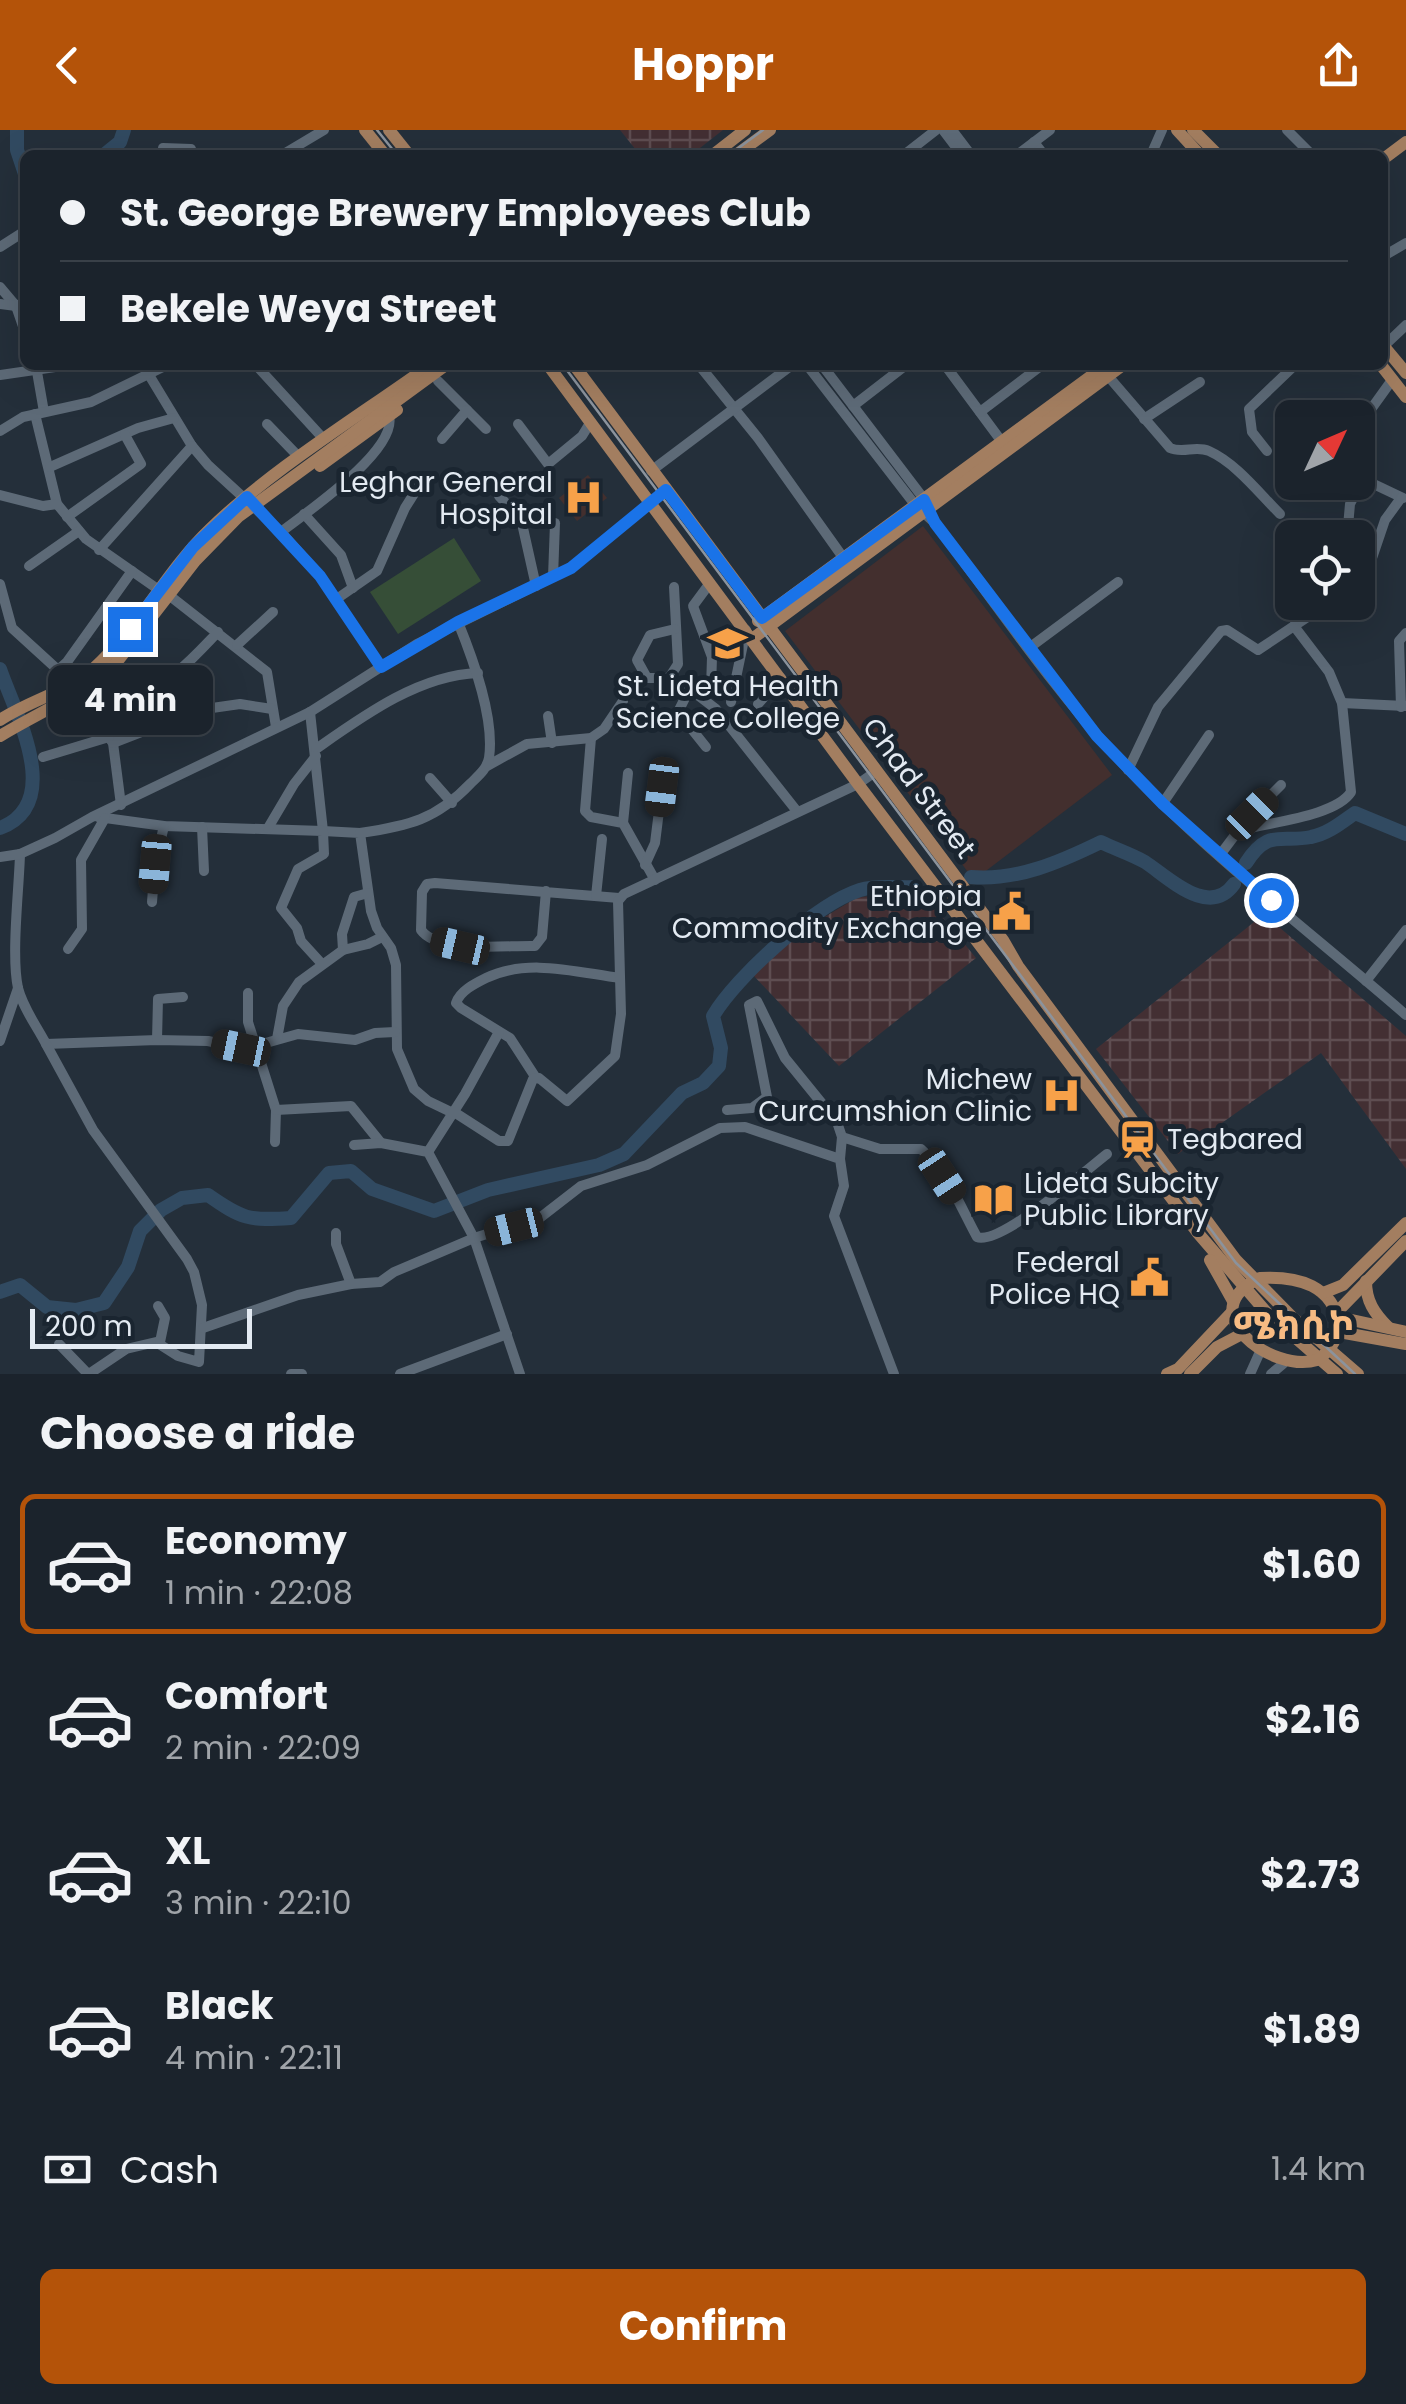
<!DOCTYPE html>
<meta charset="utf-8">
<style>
body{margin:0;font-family:Poppins,"Noto Sans Ethiopic",sans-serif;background:#282f38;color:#f1f3f6;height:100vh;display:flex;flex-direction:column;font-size:38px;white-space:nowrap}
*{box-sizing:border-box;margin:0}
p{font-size:32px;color:#a0a4a9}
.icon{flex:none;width:55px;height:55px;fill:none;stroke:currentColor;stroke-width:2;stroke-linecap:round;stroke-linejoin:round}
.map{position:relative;height:1244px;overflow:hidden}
.drawer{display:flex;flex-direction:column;background:#1b232c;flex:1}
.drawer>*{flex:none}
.banner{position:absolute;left:20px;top:20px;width:1368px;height:220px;border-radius:15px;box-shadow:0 10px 40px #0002,0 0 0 2px #394048;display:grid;align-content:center;height:220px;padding:0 40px;background:#1b232c}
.needle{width:65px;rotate:46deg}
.controls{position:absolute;left:1275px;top:270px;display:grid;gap:20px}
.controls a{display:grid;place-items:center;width:100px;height:100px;border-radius:15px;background:#1b232c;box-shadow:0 10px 40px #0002,0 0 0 2px #394048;font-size:50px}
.scale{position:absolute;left:30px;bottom:25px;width:222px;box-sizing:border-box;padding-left:10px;border:5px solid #e3eaf2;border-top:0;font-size:28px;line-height:35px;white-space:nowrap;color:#e3eaf2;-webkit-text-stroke:8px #1a2530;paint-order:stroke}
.end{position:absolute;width:45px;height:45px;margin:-22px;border:12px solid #1a73e8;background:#fff;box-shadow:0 0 0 5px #fff}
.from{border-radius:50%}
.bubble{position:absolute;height:70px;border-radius:15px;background:#1b232c;box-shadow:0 10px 40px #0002,0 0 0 2px #394048;font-size:32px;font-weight:700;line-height:70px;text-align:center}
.car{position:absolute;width:30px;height:60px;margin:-30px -15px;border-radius:12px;box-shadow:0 0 8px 2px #0007;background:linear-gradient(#222 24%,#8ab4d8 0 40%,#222 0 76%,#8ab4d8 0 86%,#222 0)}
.banner b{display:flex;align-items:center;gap:35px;height:95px;font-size:38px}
.banner b+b{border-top:2px solid #394048}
.banner i{width:25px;height:25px;background:#f1f3f6}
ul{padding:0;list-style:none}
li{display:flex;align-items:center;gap:30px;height:140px;margin:0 20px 15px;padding:0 20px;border:5px solid transparent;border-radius:15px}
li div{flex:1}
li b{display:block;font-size:38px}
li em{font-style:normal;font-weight:700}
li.on{border-color:#b45309}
li>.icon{width:90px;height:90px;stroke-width:1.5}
h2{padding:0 40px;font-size:45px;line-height:120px}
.pay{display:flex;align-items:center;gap:25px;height:110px;padding:0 40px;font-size:38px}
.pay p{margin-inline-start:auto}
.button{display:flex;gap:20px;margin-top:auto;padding:20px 40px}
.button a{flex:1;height:115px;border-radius:15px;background:#b45309;color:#fff;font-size:40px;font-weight:700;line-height:115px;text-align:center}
header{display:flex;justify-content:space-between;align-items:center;height:130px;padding:0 40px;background:#b45309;color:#fff;font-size:45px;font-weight:700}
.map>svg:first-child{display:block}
.industrial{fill:url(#industrial-grid)}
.medical{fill:#432f2e}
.park{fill:#364e37}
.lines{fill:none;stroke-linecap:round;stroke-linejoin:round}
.river{stroke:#314a61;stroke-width:14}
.minor{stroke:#5d6a77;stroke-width:10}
.major{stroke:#a37e60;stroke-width:12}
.tram{stroke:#8b939d;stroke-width:2.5}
.route{stroke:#1a73e8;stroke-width:12}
.labels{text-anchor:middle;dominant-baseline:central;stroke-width:10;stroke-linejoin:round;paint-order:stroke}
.poi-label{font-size:28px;fill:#e3eaf2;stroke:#1a2530;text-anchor:end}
.street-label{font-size:28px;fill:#e3eaf2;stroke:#1a2530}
.district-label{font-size:38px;font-weight:bold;fill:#f7bb83;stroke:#1a2530}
</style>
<header><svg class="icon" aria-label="back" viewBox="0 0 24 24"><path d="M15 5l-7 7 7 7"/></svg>Hoppr<svg class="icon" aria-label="share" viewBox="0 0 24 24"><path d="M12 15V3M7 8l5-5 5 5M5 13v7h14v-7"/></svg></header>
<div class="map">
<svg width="1406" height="1244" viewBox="0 0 1406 1244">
<defs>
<pattern id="industrial-grid" width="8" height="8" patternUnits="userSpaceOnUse" patternTransform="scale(2.5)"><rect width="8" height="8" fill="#432f33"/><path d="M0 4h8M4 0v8" fill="none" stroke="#5e4d51"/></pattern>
</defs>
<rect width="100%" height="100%" fill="#242f3a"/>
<g class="industrial">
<polygon points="620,0 723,0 691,25 640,25"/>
<polygon points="923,763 976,828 839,936 753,845 803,800 858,767"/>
<polygon points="1264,784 1406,906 1406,1039 1321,923 1178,1024 1096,919"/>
</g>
<g class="medical">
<polygon points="588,345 607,368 577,391 559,368"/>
<polygon points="923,396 1112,645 974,750 785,501"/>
</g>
<polygon class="park" points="454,408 481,451 398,504 370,462"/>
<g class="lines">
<g class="river">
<polyline points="17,0 17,20 25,44"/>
<polyline points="104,25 120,12 124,0"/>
<path d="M0,539C14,581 66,673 0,698"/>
<path d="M1246,733C1268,698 1281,713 1311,707C1328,704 1342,692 1355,683L1406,704"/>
<path d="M971,747C1017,751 1060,732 1101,712C1115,719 1131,724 1145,732C1168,747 1209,789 1234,754"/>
<path d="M0,1162L20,1155L47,1177L76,1180L104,1173L128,1137L140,1101L161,1080L182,1068L208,1065C242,1089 249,1091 291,1088L329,1043L351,1041L372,1059L434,1081L488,1060L599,1035L624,1024L682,963L703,953L719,936L721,918L713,886C736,847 816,774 860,760C876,755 899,758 915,757"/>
</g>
<g class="minor">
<polyline points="943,0 962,25"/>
<polyline points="952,0 971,25"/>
<polyline points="1287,0 1312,25"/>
<polyline points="1034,12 1044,25"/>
<polyline points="163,18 191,19 193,25"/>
<polyline points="282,25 324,0"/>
<polyline points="904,25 936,0"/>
<polyline points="1017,25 1050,0"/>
<polyline points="1151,25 1162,0"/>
<polyline points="0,117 25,101"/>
<polyline points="1382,127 1406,113"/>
<polyline points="0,157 16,176 25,202"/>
<polyline points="0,174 16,176 25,172"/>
<polyline points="1384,216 1406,195"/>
<polyline points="143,235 192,316 208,335 281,402 320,446 381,537"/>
<polyline points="256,235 320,305"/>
<polyline points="699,235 758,308 847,433"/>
<path d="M807,235L916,376L935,393C997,476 1056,563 1127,638C1212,728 1313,804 1406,885"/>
<polyline points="822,235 927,373"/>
<polyline points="945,235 1005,316"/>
<polyline points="36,236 44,282"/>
<polyline points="0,245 69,235"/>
<path d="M1108,246L1170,318C1183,324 1195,315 1209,321C1236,333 1259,363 1280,384"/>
<polyline points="438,251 486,299"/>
<polyline points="853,276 906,235"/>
<polyline points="980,282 1042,235"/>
<polyline points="35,284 57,374 86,409 159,460"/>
<polyline points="1144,289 1200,252"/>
<polyline points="267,294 296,324"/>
<polyline points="518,294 548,334 582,306 590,293"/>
<polyline points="0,301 23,287 91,272 167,235"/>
<polyline points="442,309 467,280"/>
<polyline points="1267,321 1252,302 1249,279 1295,235"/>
<polyline points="50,337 138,298 174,288"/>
<polyline points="651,341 792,235"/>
<polyline points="1363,349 1403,368"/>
<path d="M1314,354C1329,360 1345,363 1359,353"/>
<polyline points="0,365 43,376 57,374"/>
<polyline points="499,366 521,389 536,456"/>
<polyline points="304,384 341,425 353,458"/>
<polyline points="67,387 141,334 125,305"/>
<path d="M281,402C307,382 398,320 389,286"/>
<polyline points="1347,408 1350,374 1363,349 1370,299 1369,282 1392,250"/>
<polyline points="99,420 192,316"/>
<polyline points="1288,431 1292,437"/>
<polyline points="29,436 79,401"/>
<polyline points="1367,443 1385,390 1401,368"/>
<polyline points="553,447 555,393"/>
<polyline points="710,453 693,476 712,527 711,559"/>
<polyline points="0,454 12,498 58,540 113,613 121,675"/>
<polyline points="674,457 678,534 669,548 686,566"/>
<polyline points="170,466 267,542 276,597"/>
<polyline points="338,468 377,441 405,378 422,351"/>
<polyline points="237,515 273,482"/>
<polyline points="1029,518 1118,452"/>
<path d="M116,533C124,540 137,555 148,557C166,560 205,515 218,502"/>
<polyline points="58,540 67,532 132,441"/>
<polyline points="669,548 647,548 637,530 650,505 675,499"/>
<polyline points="686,566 695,563 716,579 796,680"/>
<polyline points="686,566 678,582 706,617"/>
<polyline points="731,572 746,500"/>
<polyline points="1342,573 1405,576"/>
<polyline points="758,574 781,548"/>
<polyline points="1401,577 1399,511 1406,503"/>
<polyline points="310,582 323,701 360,703 371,781 377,798 391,818 396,835 397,919 414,959 428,971 453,983"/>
<polyline points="548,586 552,613"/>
<polyline points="591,608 585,681 591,687 623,693 655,750"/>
<polyline points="113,613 198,580 240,574 272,579"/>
<path d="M316,619C363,586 419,545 478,543"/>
<polyline points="43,627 109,607"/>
<polyline points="487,636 527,614 591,608 604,599 623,571"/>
<polyline points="1128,640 1158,577 1221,501 1227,500 1258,520 1330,472"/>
<polyline points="430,648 452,673"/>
<polyline points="1163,673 1209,605"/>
<polyline points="98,687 164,696 323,701 324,724 298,739 281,778 297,798 301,811 322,834"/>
<polyline points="623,693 628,643"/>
<polyline points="202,697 204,741"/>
<polyline points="268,698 294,654 316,626"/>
<path d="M1242,700C1270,692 1336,686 1351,662L1342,573L1329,542L1294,496"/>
<path d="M360,703C408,696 436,690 471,653C478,646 487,639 489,628C495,588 473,529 458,492"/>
<path d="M20,724C19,760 11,825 18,858C23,878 36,895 46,914L157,910L208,911L244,919L298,904L355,910L375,903L395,902"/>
<polyline points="1220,725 1247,689 1281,655"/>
<polyline points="0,727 20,724 55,708 92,687 310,582 417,514 571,438 666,360"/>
<polyline points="645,735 655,713 662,657"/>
<path d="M546,761L542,807L535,816C506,815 438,824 421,800L422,762L427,754L435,753L619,768"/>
<polyline points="596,766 602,709"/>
<polyline points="152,772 155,734 164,696"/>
<polyline points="68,819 82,799 81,730 105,688"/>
<polyline points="343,820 342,804 354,767 368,763"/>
<polyline points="1366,851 1406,800"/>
<polyline points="248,863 248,892 276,980 275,1012"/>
<polyline points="277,909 283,876 299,852 343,820 368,814 382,807"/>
<polyline points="157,910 158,869 183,867"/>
<polyline points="0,911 18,858"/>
<polyline points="46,914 93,1000 187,1129 194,1142 202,1175 199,1232 178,1226 156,1212 126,1219 89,1244"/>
<path d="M536,948L510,908L461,878L456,873C460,861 474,854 486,848C528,828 575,842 620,848"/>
<polyline points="276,980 351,976 381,1013"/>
<polyline points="727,980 752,978 767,967 749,875 757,871 785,928 837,992 842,1007"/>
<polyline points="454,982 499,1011 508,1011 533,949 539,948 567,971 615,926 621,884 618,771 624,764 858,654 875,642"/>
<polyline points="354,1015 381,1013 428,1022 474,1108 520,1244"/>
<polyline points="428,1022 465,964 499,902"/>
<path d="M840,1029L842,1007L880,1019H921C947,1041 961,1078 977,1107C1000,1116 1085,1041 1107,1024"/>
<polyline points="336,1103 336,1114 351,1154"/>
<polyline points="158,1176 165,1188 160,1212"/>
<polyline points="203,1198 298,1165 351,1154 380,1152 394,1142 474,1108 541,1087 581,1056 647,1035 720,998 745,997 840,1029 844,1056 834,1086 894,1244"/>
<polyline points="59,1214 88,1244"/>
<polyline points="291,1244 302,1244"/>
<polyline points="400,1244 507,1204"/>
<polyline points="1250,1244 1259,1224"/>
<polyline points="1271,1244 1283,1234"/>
</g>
<g class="major">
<polyline points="365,0 385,25"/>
<polyline points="389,0 409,25"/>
<polyline points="1177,0 1200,25"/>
<polyline points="1193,0 1218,25"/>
<polyline points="713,25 745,0"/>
<polyline points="736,25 770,0"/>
<polyline points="1382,30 1406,12"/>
<polyline points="1382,214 1406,243"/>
<polyline points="548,235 858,654 1197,1102 1267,1183 1337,1244"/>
<polyline points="574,235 1003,810 1018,836 1236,1130 1292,1187 1358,1244"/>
<polyline points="1381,235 1406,267"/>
<polyline points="320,336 397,280"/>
<polyline points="758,491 1106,235"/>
<polyline points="752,509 1123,235"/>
<path d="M0,590C30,570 65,563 93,539C139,498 166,441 210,399C272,339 359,286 430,235"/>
<path d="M0,606C43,580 77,568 116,533L195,431L238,387L446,235"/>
<polyline points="1210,1130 1233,1171"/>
<path d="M1260,1148C1277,1147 1296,1148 1312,1156C1343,1172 1348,1210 1317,1230C1272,1244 1189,1181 1260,1148Z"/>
<path d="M1366,1151C1366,1171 1374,1183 1388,1197"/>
<polyline points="1323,1163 1343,1155 1406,1093"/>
<polyline points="1337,1182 1406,1111"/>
<polyline points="1338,1187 1406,1202"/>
<polyline points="1339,1202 1406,1214"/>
<polyline points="1167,1244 1178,1239 1231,1183"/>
<polyline points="1190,1244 1217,1217 1240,1205"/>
</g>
<g class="tram">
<polyline points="377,0 397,25"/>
<polyline points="729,25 763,0"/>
<polyline points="563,235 1236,1133 1355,1244"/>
</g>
</g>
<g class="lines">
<polyline class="route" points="130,499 193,417 247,367 320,446 381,537 458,492 571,438 666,360 762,488 924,370 935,393 1097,606 1163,674 1271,770"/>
</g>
<defs>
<symbol id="hospital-bare" viewBox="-9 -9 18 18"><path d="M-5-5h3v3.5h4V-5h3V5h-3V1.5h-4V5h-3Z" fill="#f7a149" stroke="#1a2530" stroke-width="2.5" paint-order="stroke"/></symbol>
<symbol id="university-bare" viewBox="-9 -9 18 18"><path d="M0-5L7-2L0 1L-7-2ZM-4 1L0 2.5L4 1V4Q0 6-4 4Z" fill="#f7a149" stroke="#1a2530" stroke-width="2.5" paint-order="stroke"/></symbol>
<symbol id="civic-bare" viewBox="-9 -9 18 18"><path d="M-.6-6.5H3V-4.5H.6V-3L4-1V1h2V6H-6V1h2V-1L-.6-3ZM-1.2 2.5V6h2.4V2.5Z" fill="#f7a149" stroke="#1a2530" stroke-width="2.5" paint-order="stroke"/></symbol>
<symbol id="station-bare" viewBox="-9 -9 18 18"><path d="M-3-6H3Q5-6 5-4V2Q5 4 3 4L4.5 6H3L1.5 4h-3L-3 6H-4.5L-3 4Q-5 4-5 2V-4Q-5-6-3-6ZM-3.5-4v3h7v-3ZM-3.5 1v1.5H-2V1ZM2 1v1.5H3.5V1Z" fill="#f7a149" stroke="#1a2530" stroke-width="2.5" paint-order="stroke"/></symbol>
<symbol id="library-bare" viewBox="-9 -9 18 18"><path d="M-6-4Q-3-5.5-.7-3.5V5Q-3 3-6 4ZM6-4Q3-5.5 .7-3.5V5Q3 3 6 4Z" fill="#f7a149" stroke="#1a2530" stroke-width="2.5" paint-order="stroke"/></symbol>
</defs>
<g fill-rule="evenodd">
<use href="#hospital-bare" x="556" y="340" width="55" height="55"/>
<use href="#university-bare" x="700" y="486" width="55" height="55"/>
<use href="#civic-bare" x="984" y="754" width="55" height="55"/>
<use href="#hospital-bare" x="1034" y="938" width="55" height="55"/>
<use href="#station-bare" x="1110" y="982" width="55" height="55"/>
<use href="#library-bare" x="966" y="1042" width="55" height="55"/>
<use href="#civic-bare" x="1122" y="1120" width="55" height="55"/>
</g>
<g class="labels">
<g class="poi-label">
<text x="553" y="352">Leghar General<tspan x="553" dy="32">Hospital</tspan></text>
<text x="728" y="556" text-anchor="middle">St. Lideta Health<tspan x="728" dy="32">Science College</tspan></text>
<text x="982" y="766">Ethiopia<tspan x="982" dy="32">Commodity Exchange</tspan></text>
<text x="1032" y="949">Michew<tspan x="1032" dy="32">Curcumshion Clinic</tspan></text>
<text x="1167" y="1009" text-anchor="start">Tegbared</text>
<text x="1024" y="1053" text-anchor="start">Lideta Subcity<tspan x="1024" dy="32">Public Library</tspan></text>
<text x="1120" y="1132">Federal<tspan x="1120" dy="32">Police HQ</tspan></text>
</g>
<g class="street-label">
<text transform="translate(919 658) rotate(53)">Chad Street</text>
</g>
<g class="district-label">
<text x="1294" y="1195">ሜክሲኮ</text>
</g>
</g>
</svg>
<div class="controls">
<a><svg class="needle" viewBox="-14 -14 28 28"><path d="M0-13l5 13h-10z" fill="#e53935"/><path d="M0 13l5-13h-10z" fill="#a0a4a9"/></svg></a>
<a><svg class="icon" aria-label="locate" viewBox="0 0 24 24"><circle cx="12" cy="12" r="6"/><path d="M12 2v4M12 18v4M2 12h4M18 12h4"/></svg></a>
</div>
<div class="scale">200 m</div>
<i class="end from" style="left:1271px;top:770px"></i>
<i class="end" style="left:130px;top:499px"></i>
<div class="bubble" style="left:48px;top:535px;width:165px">4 min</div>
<i class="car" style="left:662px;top:657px;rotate:187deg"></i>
<i class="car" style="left:1252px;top:684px;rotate:45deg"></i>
<i class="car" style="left:155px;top:734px;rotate:185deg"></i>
<i class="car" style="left:460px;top:816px;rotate:283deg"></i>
<i class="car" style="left:241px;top:918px;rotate:282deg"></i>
<i class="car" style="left:942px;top:1046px;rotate:147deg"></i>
<i class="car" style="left:514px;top:1097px;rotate:256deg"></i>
<div class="banner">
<b><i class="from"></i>St. George Brewery Employees Club</b>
<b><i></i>Bekele Weya Street</b>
</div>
</div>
<section class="drawer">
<h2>Choose a ride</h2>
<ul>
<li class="on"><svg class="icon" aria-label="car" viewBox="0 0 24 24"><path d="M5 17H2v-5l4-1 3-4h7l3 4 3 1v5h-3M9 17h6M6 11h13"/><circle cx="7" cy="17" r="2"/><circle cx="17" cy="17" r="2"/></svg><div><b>Economy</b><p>1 min · 22:08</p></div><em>$1.60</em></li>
<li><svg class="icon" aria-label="car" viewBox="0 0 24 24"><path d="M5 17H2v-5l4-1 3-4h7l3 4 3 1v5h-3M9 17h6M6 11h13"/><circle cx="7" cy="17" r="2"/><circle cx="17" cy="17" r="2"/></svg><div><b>Comfort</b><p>2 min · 22:09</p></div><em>$2.16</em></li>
<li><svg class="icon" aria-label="car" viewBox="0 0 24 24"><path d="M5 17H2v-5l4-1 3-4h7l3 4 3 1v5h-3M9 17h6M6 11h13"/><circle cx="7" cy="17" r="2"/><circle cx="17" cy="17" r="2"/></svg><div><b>XL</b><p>3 min · 22:10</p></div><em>$2.73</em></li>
<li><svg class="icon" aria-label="car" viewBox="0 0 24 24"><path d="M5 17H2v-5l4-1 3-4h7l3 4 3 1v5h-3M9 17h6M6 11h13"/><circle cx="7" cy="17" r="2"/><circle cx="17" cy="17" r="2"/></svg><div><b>Black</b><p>4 min · 22:11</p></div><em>$1.89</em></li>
</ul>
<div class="pay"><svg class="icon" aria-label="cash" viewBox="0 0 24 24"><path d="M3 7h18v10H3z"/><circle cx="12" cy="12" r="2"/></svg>Cash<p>1.4 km</p></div>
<div class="button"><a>Confirm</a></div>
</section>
